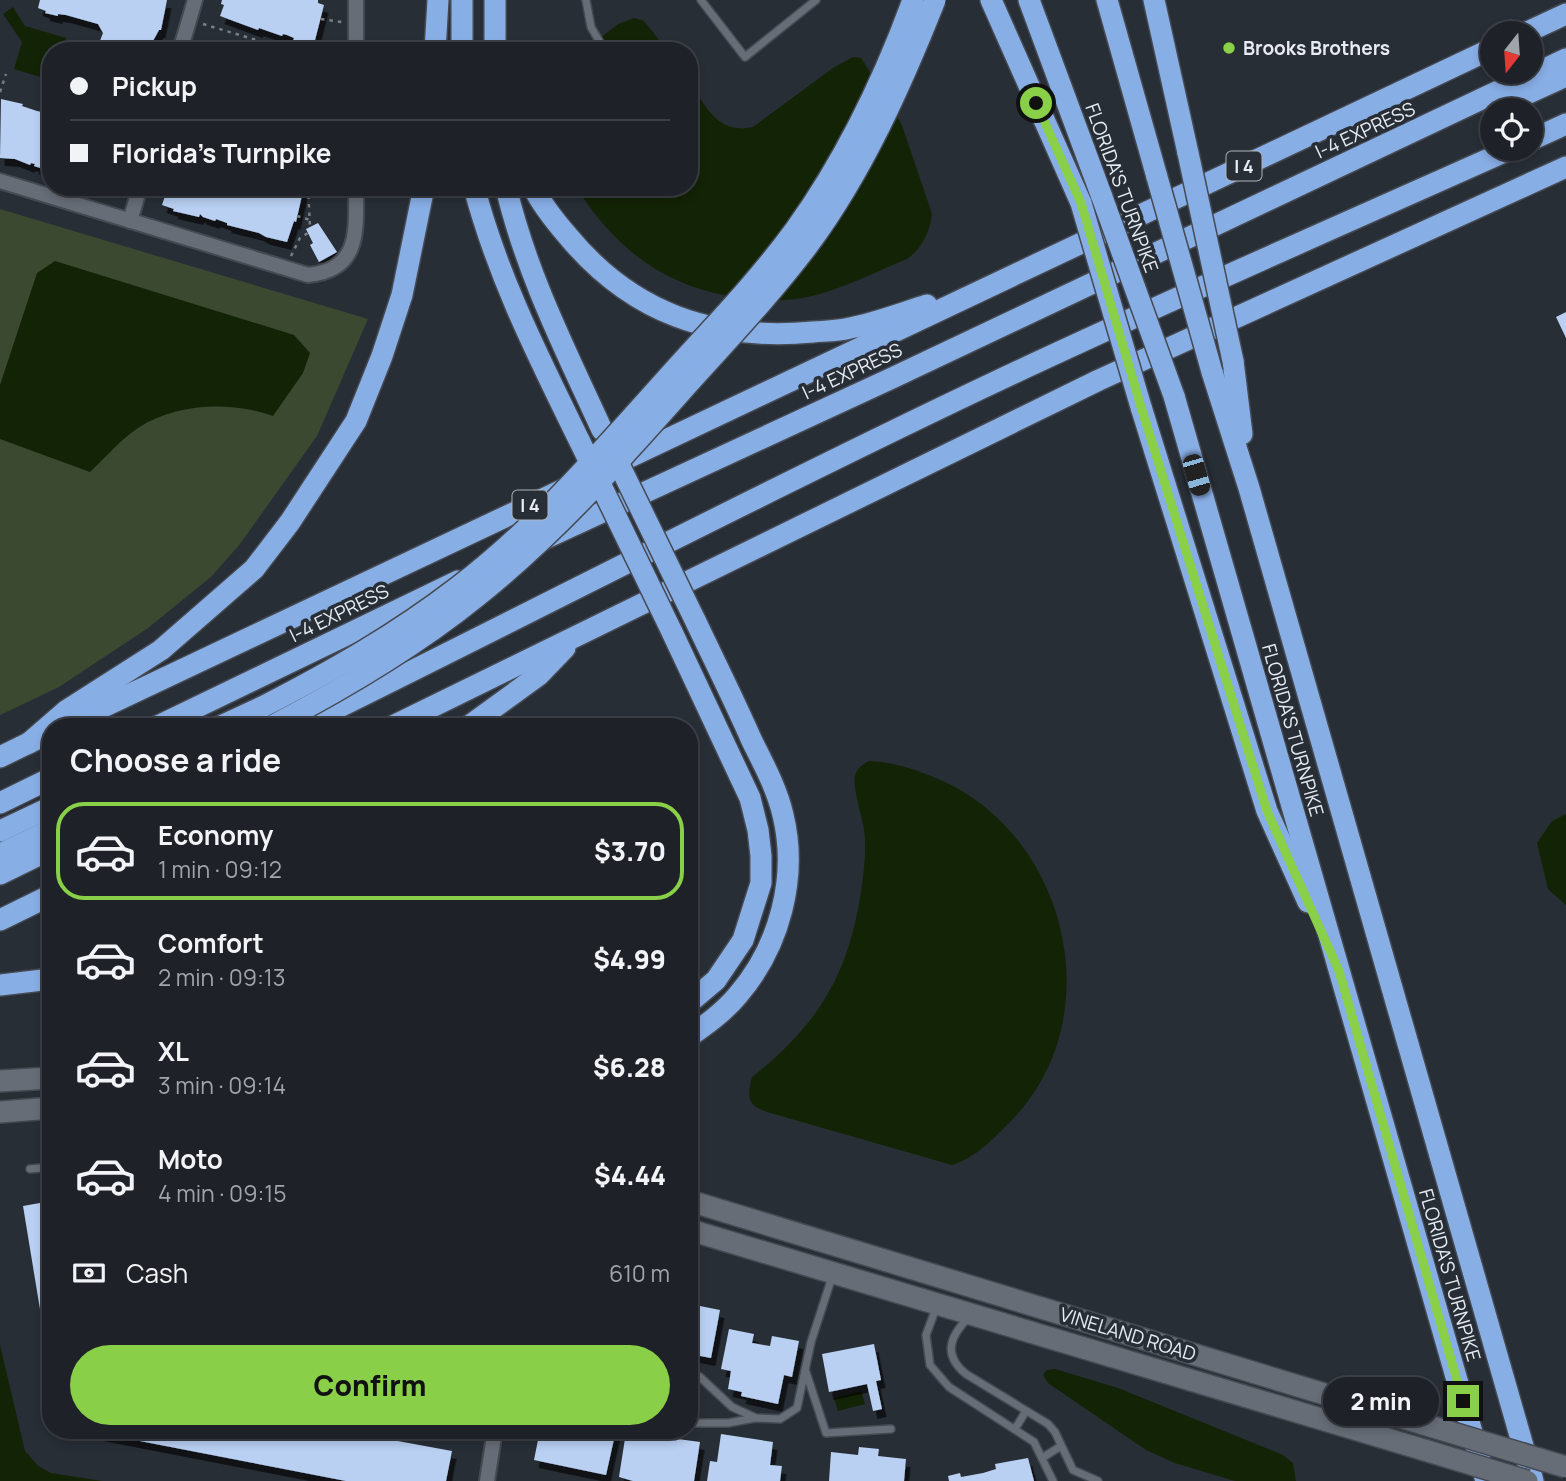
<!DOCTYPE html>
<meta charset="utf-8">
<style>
body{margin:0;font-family:Manrope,sans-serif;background:#262a30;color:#f1f3f6;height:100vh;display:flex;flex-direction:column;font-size:26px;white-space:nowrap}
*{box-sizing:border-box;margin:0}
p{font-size:23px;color:#a1a4a8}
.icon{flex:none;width:38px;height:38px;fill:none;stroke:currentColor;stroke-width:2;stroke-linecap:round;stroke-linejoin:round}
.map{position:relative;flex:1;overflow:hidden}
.details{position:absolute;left:42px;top:718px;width:656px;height:721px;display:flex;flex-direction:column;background:#1e2228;border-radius:28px;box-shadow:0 4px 10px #0003,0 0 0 2px #3c3f45}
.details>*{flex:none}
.hud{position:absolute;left:42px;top:42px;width:656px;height:154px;border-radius:28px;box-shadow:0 4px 10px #0003,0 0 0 2px #3c3f45;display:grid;align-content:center;height:154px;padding:0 28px;background:#1e2228}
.needle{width:46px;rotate:197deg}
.tools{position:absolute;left:1480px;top:21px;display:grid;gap:14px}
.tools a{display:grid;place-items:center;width:63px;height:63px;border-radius:50%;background:#1e2228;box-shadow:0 4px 10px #0003,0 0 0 2px #3c3f45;font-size:35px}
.end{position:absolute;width:32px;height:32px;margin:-16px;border:9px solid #89cf48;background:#111;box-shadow:0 0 0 4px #111}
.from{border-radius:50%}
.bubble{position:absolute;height:49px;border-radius:24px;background:#1e2228;box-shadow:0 4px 10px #0003,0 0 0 2px #3c3f45;font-size:23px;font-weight:800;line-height:49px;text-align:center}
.car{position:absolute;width:21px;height:42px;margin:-21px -10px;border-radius:9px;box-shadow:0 0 5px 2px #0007;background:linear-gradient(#222 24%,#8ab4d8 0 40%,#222 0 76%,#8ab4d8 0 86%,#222 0)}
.hud b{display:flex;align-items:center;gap:24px;height:66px;font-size:26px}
.hud b+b{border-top:2px solid #3c3f45}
.hud i{width:18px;height:18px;background:#f1f3f6}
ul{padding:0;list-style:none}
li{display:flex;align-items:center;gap:21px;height:98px;margin:0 14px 10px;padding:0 14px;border:4px solid transparent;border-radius:28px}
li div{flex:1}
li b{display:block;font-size:26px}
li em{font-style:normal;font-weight:800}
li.on{border-color:#89cf48}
li>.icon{width:63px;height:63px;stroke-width:1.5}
h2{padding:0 28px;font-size:32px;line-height:84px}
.pay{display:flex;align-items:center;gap:18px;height:77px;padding:0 28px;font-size:26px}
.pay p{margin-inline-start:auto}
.cta{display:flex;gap:14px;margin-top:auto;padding:14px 28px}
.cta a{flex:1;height:80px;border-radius:42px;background:#89cf48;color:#111;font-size:28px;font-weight:800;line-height:80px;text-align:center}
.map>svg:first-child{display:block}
.green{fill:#3b4931}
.water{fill:#132305}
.building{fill:#b9d0f3;filter:url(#shadow)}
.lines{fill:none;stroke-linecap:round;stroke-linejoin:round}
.lane-casing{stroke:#454951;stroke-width:10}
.street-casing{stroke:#454951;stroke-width:18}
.secondary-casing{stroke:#454951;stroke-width:24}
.highway-casing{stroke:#454951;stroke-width:24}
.path{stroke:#7a7f86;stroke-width:2.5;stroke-dasharray:3.5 5;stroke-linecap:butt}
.lane{stroke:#676d77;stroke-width:7}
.street{stroke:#676d77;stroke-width:14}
.secondary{stroke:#676d77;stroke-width:21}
.highway{stroke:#88aee6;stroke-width:21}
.secondary-bridge-casing{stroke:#454951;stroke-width:24;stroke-linecap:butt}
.highway-bridge-casing{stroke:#454951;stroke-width:24;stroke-linecap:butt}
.secondary-bridge{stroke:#676d77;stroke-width:21}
.highway-bridge{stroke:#88aee6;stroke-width:21}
.route{stroke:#89cf48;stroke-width:9}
.poi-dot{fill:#89cf48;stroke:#282e36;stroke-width:2.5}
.labels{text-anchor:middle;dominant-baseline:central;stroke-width:7;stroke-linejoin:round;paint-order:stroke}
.shield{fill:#282e36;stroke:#aeb3ba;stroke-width:2}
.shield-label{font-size:18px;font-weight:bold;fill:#e8ecf2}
.poi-label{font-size:19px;font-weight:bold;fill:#e8ecf2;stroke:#282e36;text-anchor:start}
.street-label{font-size:19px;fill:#e8ecf2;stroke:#282e36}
</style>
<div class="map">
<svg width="1566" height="1481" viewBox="0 0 1566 1481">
<defs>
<filter id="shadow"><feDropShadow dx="4.5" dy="8" stdDeviation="0" flood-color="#0009"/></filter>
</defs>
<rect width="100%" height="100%" fill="#282e36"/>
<polygon class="green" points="0,209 368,319 317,436 240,544 212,576 148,628 59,687 0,715"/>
<g class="water">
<polygon points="13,7 25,26 66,38 62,51 51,51 51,74 44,78 14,69 22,42 3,14"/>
<polygon points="634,18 644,21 668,51 584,51 618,24"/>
<path d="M853,57L861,58L865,64L902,125L932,214C930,231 922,249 907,259C875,272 841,290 807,297C785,302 765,300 743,298C667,289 616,250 576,187H690V82C706,107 718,135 753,127L833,68Z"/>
<path d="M55,261L294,335L310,353L303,373L273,416C231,401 176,403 138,428C121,439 106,457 90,472L0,439V385L37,273Z"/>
<path d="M869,761C893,762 914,769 936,778C1067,832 1113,1017 1011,1121C994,1138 976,1158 952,1165L767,1112C747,1105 747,1097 752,1077C823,1021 852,968 863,877C865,862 866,844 864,829C862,817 852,784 855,776C857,768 862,765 869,761Z"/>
<polygon points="1566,814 1566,905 1548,889 1537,843 1552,821"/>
<polygon points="0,1345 25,1451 38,1466 51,1473 102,1481 0,1481"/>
<polygon points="1055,1369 1118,1388 1283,1455 1293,1463 1296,1481 1235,1481 1175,1463 1146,1450 1048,1383 1043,1375 1047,1370"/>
<polygon points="861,1391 865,1404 838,1411 834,1398"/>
</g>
<g class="building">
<polygon points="40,0 167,0 161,30 159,30 153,41 156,42 153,51 96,51 103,33 98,24 66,15 58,14 58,16 45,13 46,11 38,8"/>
<polygon points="222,0 318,0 318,3 324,5 314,44 306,42 305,44 293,41 294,38 287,35 283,34 282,36 259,28 258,30 220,16 224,5 221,4"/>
<polygon points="191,42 209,47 208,51 188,51"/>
<polygon points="1,99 23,104 22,106 37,111 51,114 51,169 48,168 47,170 34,166 35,164 31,163 30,165 15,159 0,158"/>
<polygon points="168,187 295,187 303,191 296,222 294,221 287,242 266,237 259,233 227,225 227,223 216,219 215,221 203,217 200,214 199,217 173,211 174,209 162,205"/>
<polygon points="318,223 337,252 319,262 310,245 313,243 306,229"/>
<polygon points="1566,312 1566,338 1556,317"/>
<polygon points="51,1201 51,1364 49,1364 23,1206"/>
<polygon points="690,1304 720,1310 711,1358 690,1354"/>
<polygon points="729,1329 754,1334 752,1343 770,1346 772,1336 799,1341 792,1377 784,1375 778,1404 741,1396 742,1392 728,1389 731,1371 721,1369"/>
<polygon points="874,1344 881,1380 876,1381 882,1409 873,1411 867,1384 829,1392 822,1354"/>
<polygon points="83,1430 338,1430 452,1451 446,1481 346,1481"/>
<polygon points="540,1430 616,1430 606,1475 534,1460"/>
<polygon points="626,1432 700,1442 694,1481 633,1481 619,1477"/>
<polygon points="721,1434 773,1442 770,1465 782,1466 780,1481 707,1481 710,1461 717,1462"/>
<polygon points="859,1447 879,1449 878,1456 906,1459 904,1481 829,1481 831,1452 858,1455"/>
<polygon points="1028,1458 1034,1481 949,1481 948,1476 960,1473 961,1477 983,1473 996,1469 995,1464"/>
</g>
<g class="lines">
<defs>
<g id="lane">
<polyline points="586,0 591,27 605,51"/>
<polyline points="701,0 745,57 816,0"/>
<polyline points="30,1169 51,1167"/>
<polyline points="936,1308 926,1335 930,1365 949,1387 1034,1442 1053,1481"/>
<path d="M969,1317C949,1337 943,1355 966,1374L1048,1424L1055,1432L1073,1470L1098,1481"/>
<polyline points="690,1372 700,1377 732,1407 754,1417"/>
<polyline points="806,1372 826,1433 891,1429"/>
<polyline points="690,1423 728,1423 755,1418 780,1419 797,1408 811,1342 833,1274"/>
<polyline points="1015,1429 1026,1411"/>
<polyline points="1042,1458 1061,1446"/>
</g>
<g id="street">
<polyline points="180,51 195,0"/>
<polyline points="356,51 356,0"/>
<path d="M0,181L308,275C361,270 356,230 356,187"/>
<polyline points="130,221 140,187"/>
<polyline points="487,1481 495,1430"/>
</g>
<g id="secondary">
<polyline points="0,1081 51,1078"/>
<polyline points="0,1112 51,1108"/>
<polyline points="690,1201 1423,1424"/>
<polyline points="690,1230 1431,1452"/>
</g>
<g id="highway">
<polyline points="462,0 462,51"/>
<polyline points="495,0 495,51"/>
<polyline points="991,0 1081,203"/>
<polyline points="1029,0 1102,197"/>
<polyline points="1107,0 1157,177"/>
<polyline points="1154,0 1188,153"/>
<polyline points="1525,33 1566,14"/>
<polyline points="435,51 438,0"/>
<polyline points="1520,97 1566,76"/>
<polyline points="1531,140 1566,124"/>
<path d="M474,187C498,278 539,358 580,442"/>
<path d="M506,187C526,273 566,351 602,430"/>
<path d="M533,187C542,205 554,220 567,235C632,314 713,341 813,332C825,331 838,331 850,328C876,323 902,313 927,305"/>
<polyline points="1233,361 1242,434"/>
<polyline points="1212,372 1249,488 1533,1481"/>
<polyline points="1174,396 1486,1481"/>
<polyline points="1141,407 1267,811 1308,902"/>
<polyline points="615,464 1493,48"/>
<polyline points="544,539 890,379 1566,59"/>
<polyline points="672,632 750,798 758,830 761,856 761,883 743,940 716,980 690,1002"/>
<polyline points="63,726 564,489"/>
<polyline points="158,726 458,581"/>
<polyline points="221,726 264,706"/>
<path d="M301,726C533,612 762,492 995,382C1166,301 1339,226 1511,149"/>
<polyline points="393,726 1099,380 1566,167"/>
<polyline points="469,726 539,675 565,648"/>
<polyline points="29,743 67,710 161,650 254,569 290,522 356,421 382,356 402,295 424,187"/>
<polyline points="0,757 39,738"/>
<polyline points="0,803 51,778"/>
<polyline points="0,831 51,807"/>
<polyline points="0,854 51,830"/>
<polyline points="0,874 51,849"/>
<polyline points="0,920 51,895"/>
<polyline points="0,985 51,979"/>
<path d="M690,1036C707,1024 724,1012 738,995C780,946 798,877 783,815C777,789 764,765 752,741C734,700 714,660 695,620"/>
</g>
</defs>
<use href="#lane" class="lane-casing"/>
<use href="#street" class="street-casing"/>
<use href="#secondary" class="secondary-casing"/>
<use href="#highway" class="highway-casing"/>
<g class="path">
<polyline points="321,19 342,22"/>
<polyline points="203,24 293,51"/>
<polyline points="326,51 330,47 343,47"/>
<polyline points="0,92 6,74"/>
<polyline points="308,187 310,227"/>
<polyline points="297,216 310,220"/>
<polyline points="291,256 300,238 308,233"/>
</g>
<use href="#lane" class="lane"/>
<use href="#street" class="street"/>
<use href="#secondary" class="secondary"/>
<use href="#highway" class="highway"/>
<defs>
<g id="secondary-bridge">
<polyline points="1423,1424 1566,1467"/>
<polyline points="1431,1452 1527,1481"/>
</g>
<g id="highway-bridge">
<polyline points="1188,153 1233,361"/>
<polyline points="1157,177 1212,372"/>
<polyline points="1102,197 1174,396"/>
<polyline points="1081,203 1141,407"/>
<polyline points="580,442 672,632"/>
<polyline points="613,452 695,620"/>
<path d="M264,706C332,671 397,634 458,587C536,528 602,450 667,378C710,330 757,282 795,230C846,159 883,82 913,0"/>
<path d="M274,725C345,688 413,648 475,598C551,538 617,464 681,392C724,344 770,296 809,244C863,171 902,83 935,0"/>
</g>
</defs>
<use href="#secondary-bridge" class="secondary-bridge-casing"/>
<use href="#highway-bridge" class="highway-bridge-casing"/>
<use href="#secondary-bridge" class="secondary-bridge"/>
<use href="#highway-bridge" class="highway-bridge"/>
</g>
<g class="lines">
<polyline class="route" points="1036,103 1081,203 1141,407 1267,811 1339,971 1463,1401"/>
</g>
<circle class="poi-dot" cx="1229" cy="48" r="7"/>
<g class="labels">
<g class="shield">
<rect x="1226.5" y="151.5" width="35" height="29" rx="5"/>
<rect x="512.5" y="490.5" width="35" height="29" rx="5"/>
</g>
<g class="shield-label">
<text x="1244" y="166">I 4</text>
<text x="530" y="505">I 4</text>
</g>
<g class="poi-label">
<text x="1243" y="48">Brooks Brothers</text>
</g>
<g class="street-label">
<text transform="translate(1365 130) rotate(-25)">I-4 EXPRESS</text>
<text transform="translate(1122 188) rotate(70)">FLORIDA'S TURNPIKE</text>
<text transform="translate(852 371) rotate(-25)">I-4 EXPRESS</text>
<text transform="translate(339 613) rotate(-26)">I-4 EXPRESS</text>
<text transform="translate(1293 730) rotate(74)">FLORIDA'S TURNPIKE</text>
<text transform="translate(1450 1275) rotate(74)">FLORIDA'S TURNPIKE</text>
<text transform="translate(1128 1334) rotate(17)">VINELAND ROAD</text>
</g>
</g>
</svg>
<div class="tools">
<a><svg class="needle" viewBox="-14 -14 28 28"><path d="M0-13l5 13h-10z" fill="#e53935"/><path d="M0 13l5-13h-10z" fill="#a1a4a8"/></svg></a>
<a><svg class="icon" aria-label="locate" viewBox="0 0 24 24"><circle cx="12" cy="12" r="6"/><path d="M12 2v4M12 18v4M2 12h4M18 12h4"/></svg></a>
</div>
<i class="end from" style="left:1036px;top:103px"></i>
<i class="end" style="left:1463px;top:1401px"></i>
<div class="bubble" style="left:1323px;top:1377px;width:116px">2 min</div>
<i class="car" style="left:1196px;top:475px;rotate:164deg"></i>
<div class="hud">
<b><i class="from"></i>Pickup</b>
<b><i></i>Florida's Turnpike</b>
</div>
<section class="details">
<h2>Choose a ride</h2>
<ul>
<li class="on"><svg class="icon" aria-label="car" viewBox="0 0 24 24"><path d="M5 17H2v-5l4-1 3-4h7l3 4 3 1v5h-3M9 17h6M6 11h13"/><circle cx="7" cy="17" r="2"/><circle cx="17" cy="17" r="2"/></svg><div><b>Economy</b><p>1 min · 09:12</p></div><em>$3.70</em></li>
<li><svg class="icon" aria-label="car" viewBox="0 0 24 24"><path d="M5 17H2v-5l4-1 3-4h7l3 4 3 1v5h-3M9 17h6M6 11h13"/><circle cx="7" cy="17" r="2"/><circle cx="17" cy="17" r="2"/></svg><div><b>Comfort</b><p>2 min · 09:13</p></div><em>$4.99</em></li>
<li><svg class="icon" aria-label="car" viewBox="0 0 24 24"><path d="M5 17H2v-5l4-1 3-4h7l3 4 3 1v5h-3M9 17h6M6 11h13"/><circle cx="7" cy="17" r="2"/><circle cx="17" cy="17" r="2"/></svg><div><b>XL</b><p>3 min · 09:14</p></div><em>$6.28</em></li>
<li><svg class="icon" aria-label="car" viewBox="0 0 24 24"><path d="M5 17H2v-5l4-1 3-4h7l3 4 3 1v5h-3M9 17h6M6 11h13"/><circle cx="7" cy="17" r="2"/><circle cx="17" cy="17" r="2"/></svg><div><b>Moto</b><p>4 min · 09:15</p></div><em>$4.44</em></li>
</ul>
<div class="pay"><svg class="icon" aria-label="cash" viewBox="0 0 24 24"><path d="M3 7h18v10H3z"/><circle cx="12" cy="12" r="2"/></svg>Cash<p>610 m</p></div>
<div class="cta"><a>Confirm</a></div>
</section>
</div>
